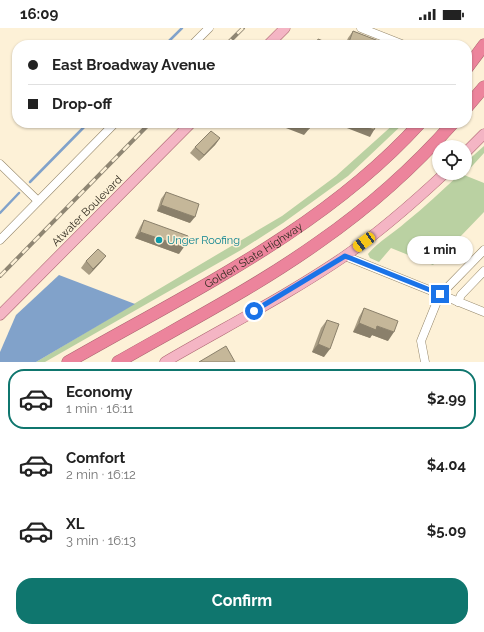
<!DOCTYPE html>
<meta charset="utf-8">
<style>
body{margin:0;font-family:Raleway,sans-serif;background:#f2f2f2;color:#222;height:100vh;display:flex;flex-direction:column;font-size:15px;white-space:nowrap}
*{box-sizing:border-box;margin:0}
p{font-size:13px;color:#767676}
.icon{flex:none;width:22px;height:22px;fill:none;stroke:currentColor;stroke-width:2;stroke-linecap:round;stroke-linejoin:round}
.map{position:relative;height:334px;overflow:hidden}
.details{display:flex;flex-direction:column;background:#fff;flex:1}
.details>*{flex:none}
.guide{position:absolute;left:12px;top:12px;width:460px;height:88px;border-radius:16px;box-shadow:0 1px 3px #0004;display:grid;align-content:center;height:88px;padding:0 16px;background:#fff}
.tools{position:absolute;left:432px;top:112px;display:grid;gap:8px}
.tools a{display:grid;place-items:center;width:40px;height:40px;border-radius:50%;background:#fff;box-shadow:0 1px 3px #0004;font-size:20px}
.end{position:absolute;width:18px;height:18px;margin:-9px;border:5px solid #1a73e8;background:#fff;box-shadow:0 0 0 2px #fff}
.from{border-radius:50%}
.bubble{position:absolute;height:28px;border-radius:14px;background:#fff;box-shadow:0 1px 3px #0004;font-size:13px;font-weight:700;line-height:28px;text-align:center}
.car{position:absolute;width:12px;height:24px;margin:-12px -6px;border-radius:5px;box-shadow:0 0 3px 1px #0007;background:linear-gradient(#f5c518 24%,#345 0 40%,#f5c518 0 76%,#345 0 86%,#f5c518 0)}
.guide b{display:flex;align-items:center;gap:14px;height:38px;font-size:15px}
.guide b+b{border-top:1px solid #e0e0e0}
.guide i{width:10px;height:10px;background:#222}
ul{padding:7px 0 0;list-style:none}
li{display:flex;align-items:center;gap:12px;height:60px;margin:0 8px 6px;padding:0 8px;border:2px solid transparent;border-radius:16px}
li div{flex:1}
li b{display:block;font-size:15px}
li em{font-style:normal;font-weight:700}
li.active{border-color:#0f766e}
li>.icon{width:36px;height:36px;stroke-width:1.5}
.cta{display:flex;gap:8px;margin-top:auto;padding:8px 16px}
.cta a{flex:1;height:46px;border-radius:16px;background:#0f766e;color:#fff;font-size:16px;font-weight:700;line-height:46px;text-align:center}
.status{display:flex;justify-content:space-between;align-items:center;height:28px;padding:0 20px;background:#fff;direction:ltr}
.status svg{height:11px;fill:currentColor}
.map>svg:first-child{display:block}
.green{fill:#bad1a2}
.water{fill:#81a2ca}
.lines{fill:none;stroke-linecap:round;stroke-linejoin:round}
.stream{stroke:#81a2ca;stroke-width:2.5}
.minor-casing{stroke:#95876a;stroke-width:9}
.major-casing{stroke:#ab6570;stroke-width:11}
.highway-casing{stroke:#ab6570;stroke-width:13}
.minor{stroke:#fff;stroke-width:8}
.major{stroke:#f4b5c4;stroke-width:10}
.highway{stroke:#ec849c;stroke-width:12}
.rail-casing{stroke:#8f8673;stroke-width:4}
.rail{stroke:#fdf1d7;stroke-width:2.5;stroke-dasharray:8;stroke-linecap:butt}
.wall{fill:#a99d84}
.shaded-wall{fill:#8a806b}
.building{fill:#c5b799;stroke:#8a806b}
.route{stroke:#1a73e8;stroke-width:5}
.culture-dot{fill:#0f9aa8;stroke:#fdf1d7;stroke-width:1.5}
.labels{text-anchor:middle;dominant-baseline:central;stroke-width:3;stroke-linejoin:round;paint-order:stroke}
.street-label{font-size:11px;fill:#312b1f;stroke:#fdf1d7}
.culture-label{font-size:11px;fill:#0d838f;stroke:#fdf1d7;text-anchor:start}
</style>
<div class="status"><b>16:09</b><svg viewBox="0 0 49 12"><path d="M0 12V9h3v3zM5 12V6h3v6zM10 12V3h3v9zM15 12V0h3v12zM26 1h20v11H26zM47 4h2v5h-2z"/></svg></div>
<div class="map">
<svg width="484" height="334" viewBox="0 0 484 334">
<rect width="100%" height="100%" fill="#fdf1d7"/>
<g class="green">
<polygon points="395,95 404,95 348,148 283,195 241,222 45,334 36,334 282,188 336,148"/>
<path d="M484,118V125L464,147L484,155V184L433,237L391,220L379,234L370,230L368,226C379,213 394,205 406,194C425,179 442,162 460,146L457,145H465V135Z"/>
</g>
<polygon class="water" points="59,247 135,276 36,334 0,334 0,324 16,287"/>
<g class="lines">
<g class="stream">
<polyline points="165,17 182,0"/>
<polyline points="30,154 88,95"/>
<polyline points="0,185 19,165"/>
</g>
<defs>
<g id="minor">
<polyline points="361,0 404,17"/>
<polyline points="192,17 209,0"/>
<polyline points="0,136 38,173"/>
<polyline points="0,212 115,95"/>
<polyline points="345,228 484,284"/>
<polyline points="442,267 445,262 484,222"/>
<polyline points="458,274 461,267 484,243"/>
<polyline points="425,334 421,313 440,266"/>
</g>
<g id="major">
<polyline points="268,17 285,0"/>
<polyline points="465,125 484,106"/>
<polyline points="0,287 191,95"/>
<path d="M165,334C225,299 288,267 345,228C381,203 413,175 445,145"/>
</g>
<g id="highway">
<polyline points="467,40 484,17"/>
<polyline points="467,79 484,59"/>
<path id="s1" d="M68,334C190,264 324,201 420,95"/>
<path d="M118,334C186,295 256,259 319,214C368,180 413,140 453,95"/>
</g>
</defs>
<use href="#minor" class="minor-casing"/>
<use href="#major" class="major-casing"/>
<use href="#highway" class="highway-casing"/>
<use href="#minor" class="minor"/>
<use href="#major" class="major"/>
<use href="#highway" class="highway"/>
<defs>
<g id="rail">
<polyline points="226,17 243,0"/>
<polyline points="0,248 150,95"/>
</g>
</defs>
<use href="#rail" class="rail-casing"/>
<use href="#rail" class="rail"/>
</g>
<g class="wall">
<polygon points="353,3 389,17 345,17 348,10"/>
<polygon points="220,110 215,117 199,133 190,125 195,119"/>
<polygon points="166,164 190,195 157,183 161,171"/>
<polygon points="144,192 179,226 135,210 140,199"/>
<polygon points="106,228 101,234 89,247 81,240 86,233"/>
<polygon points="364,280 388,313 372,307 370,310 353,304 359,289"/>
<polygon points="327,292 324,329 312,324 321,300"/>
</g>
<g class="shaded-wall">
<polygon points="273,95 294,95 309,101 304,107"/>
<polygon points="334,95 355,95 374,102 370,109"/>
<polygon points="220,110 215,117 199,133 204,127"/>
<polygon points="161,177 195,189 190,195 157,183"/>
<polygon points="140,204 184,219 179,226 135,210"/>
<polygon points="106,228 101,234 89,247 93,241"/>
<polygon points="359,295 377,298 394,304 388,313 372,307 370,310 353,304"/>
<polygon points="318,316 330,321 324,329 312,324"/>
</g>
<g class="building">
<polygon points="353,3 389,17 348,17"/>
<polygon points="318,11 333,17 316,17"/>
<polygon points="294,95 311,95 309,101"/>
<polygon points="355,95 377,95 374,102"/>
<polygon points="211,103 220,110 204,127 195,119"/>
<polygon points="166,164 199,176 195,189 161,177"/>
<polygon points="144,192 188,208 184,219 140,204"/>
<polygon points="98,221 106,228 93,241 86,233"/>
<polygon points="364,280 398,293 394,304 377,298 376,302 359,295"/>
<polygon points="327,292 339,296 330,321 318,316"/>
<polygon points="226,318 235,334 199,334"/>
</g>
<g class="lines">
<polyline class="route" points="254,283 345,228 440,266"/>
</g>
<circle class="culture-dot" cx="159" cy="212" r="4"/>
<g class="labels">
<g class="street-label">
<text transform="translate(87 183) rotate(-45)">Atwater Boulevard</text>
<text stroke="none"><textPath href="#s1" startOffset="214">Golden State Highway</textPath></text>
</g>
<g class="culture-label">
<text x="167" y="212">Unger Roofing</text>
</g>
</g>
</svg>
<div class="tools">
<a><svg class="icon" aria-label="locate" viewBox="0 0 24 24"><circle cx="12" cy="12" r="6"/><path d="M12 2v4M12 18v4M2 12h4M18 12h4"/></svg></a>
</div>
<i class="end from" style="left:254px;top:283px"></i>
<i class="end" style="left:440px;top:266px"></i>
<div class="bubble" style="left:407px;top:208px;width:66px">1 min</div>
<i class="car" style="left:364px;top:214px;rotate:234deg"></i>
<div class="guide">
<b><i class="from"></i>East Broadway Avenue</b>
<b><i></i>Drop-off</b>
</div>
</div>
<section class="details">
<ul>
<li class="active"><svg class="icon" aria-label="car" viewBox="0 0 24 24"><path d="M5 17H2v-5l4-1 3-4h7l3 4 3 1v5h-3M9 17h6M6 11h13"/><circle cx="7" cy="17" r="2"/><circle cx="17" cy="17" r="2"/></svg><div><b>Economy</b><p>1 min · 16:11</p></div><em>$2.99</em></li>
<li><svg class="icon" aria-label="car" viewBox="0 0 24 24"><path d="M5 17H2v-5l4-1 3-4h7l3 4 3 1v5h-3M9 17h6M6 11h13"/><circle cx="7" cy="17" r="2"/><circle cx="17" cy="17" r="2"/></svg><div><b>Comfort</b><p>2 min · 16:12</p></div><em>$4.04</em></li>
<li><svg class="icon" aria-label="car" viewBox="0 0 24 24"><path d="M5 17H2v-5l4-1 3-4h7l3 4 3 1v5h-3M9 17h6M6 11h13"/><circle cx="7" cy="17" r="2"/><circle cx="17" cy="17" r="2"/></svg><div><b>XL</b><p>3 min · 16:13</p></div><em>$5.09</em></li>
</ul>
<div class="cta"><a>Confirm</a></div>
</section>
